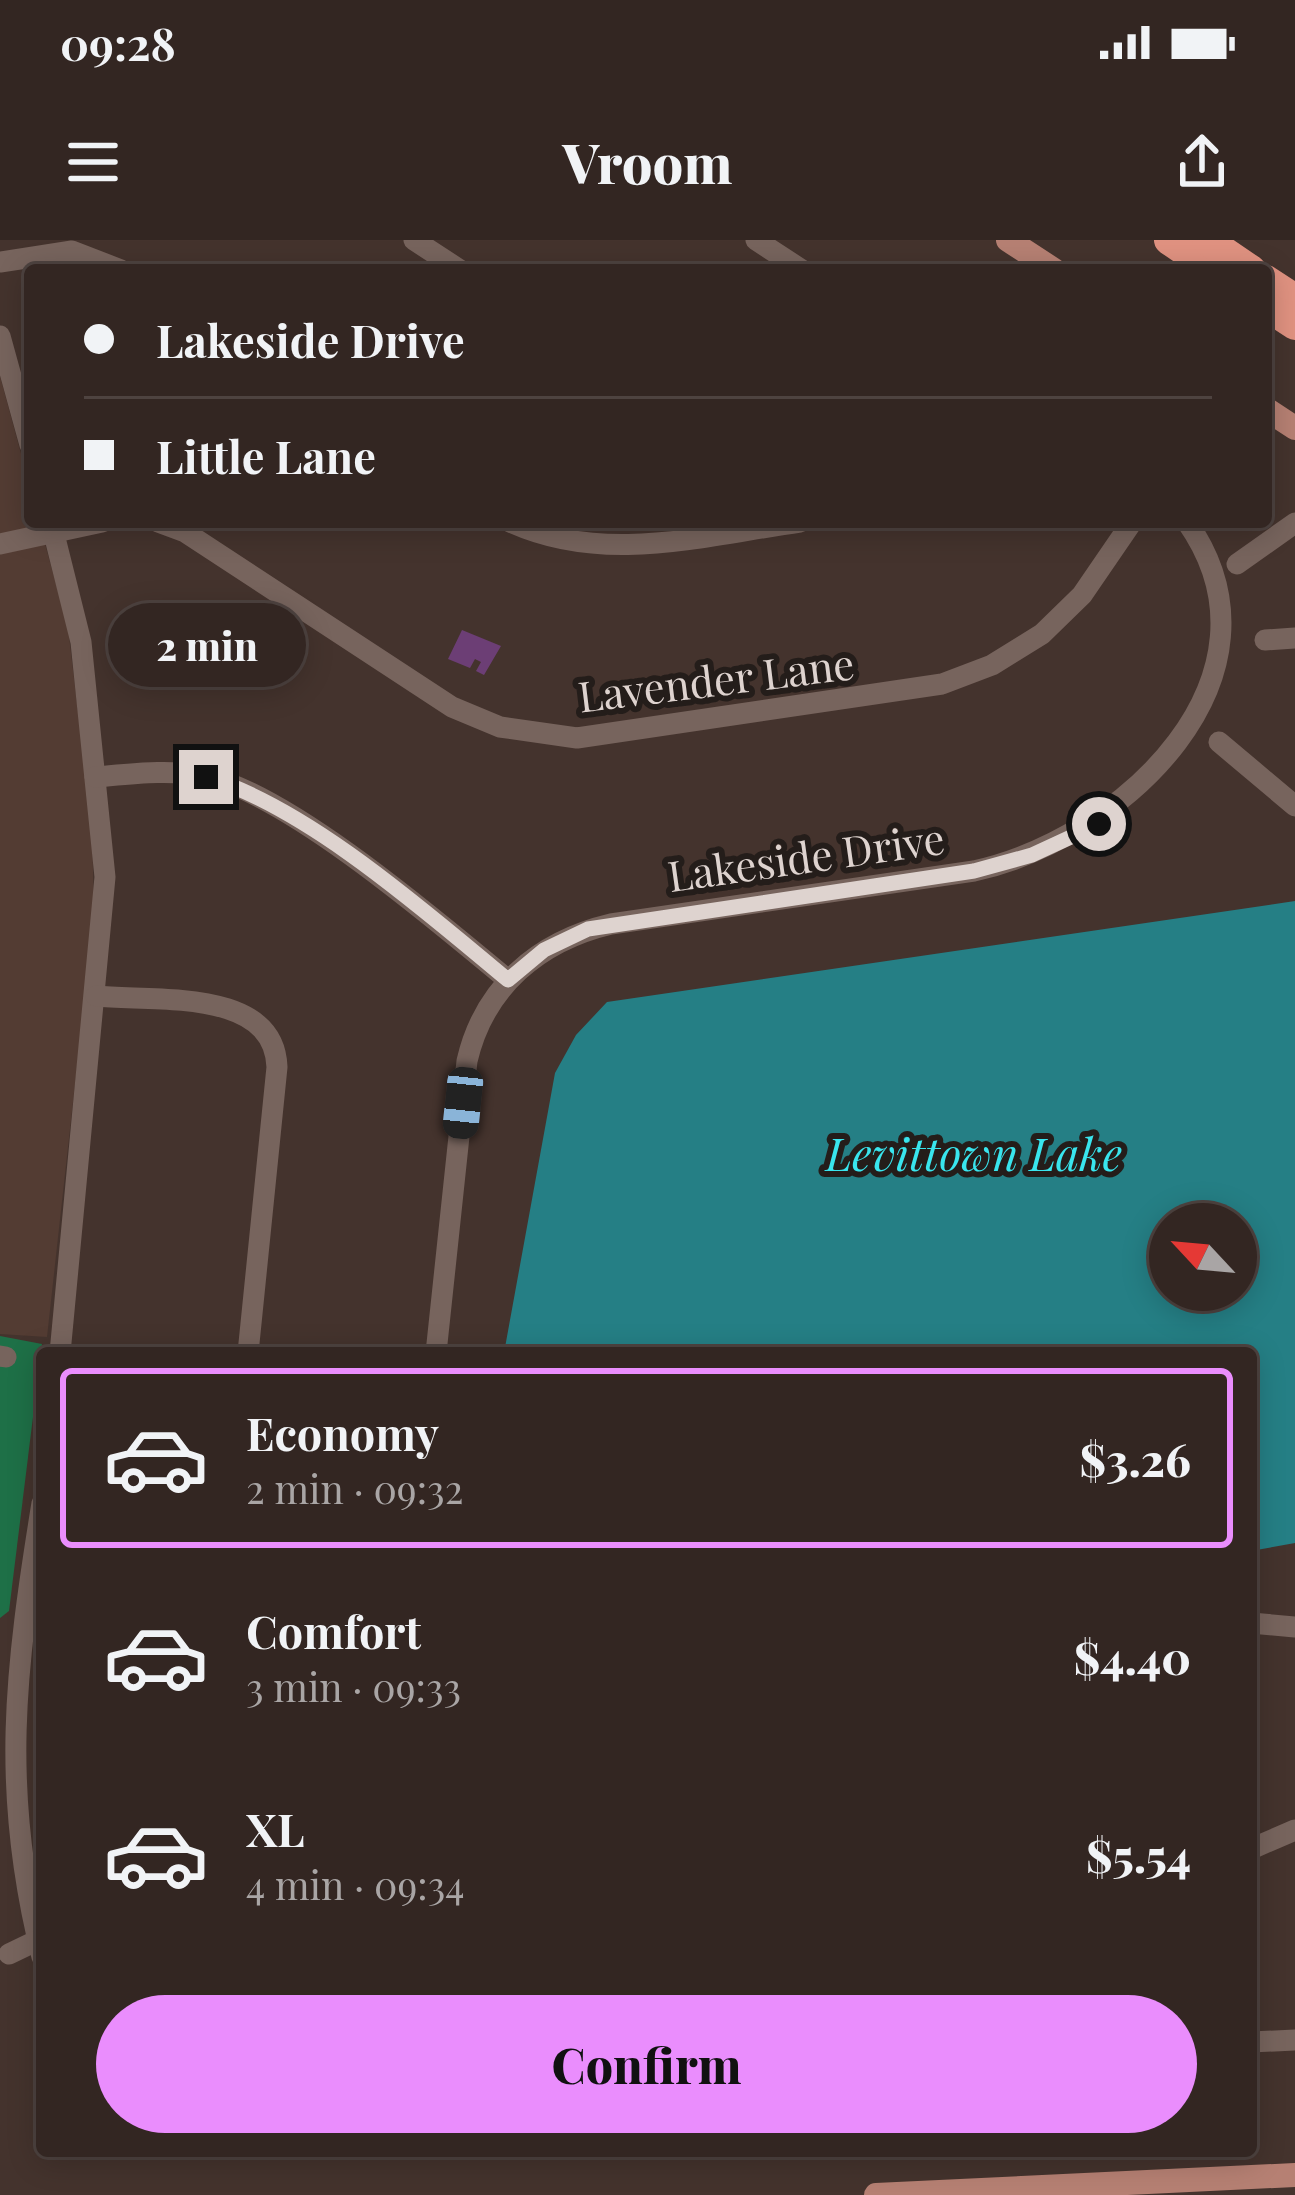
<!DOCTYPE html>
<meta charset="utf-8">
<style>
body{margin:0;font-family:"Playfair Display",serif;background:#3e322f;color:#f1f3f6;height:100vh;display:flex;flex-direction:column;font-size:45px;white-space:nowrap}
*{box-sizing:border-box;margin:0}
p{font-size:39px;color:#a9a5a5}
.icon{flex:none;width:66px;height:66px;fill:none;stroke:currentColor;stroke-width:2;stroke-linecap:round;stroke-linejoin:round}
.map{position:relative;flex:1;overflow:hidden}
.side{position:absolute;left:36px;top:1107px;width:1221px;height:810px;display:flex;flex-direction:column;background:#332622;border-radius:12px;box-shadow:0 6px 30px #0003,0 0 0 3px #4e4340}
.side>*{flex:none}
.top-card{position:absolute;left:24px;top:24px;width:1248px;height:264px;border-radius:12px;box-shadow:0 6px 30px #0003,0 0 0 3px #4e4340;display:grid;align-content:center;height:264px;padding:0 60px;background:#332622}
.needle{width:78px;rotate:296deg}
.tools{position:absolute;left:1149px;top:963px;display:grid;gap:24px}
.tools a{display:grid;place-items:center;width:108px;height:108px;border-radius:50%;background:#332622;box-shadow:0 6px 30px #0003,0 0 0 3px #4e4340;font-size:60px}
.end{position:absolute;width:54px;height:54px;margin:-27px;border:15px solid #ded3cf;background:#111;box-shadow:0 0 0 6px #111}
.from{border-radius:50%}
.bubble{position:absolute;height:84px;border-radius:42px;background:#332622;box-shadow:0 6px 30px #0003,0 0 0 3px #4e4340;font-size:39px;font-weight:800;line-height:84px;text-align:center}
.car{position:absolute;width:36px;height:72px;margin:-36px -18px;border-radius:15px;box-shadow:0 0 9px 3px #0007;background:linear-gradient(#222 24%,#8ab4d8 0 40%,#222 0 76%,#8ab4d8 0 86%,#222 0)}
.top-card b{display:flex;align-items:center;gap:42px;height:114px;font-size:45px}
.top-card b+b{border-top:3px solid #4e4340}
.top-card i{width:30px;height:30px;background:#f1f3f6}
ul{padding:21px 0 0;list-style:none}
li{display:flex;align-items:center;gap:36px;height:180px;margin:0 24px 18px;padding:0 36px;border:6px solid transparent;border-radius:12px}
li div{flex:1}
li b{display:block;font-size:45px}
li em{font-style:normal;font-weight:800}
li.active{border-color:#ea8dfd}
li>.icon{width:108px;height:108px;stroke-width:1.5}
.cta{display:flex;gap:24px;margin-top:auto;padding:24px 60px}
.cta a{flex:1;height:138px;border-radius:72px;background:#ea8dfd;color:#111;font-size:48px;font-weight:800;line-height:138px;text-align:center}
.status{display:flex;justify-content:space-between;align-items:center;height:84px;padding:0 60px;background:#332622;direction:ltr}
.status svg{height:33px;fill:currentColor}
header{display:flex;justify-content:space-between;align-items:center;height:156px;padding:0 60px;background:#332622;font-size:54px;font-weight:800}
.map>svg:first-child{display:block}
.built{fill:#533c33}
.green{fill:#1e7047}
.water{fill:#257f85;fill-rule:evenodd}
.building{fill:#6c3e75}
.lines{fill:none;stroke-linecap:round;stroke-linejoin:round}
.minor{stroke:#77645d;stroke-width:21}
.major{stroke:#b68073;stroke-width:24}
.highway{stroke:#e09281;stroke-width:30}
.route{stroke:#ded3cf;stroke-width:15}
.labels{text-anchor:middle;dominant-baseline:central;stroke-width:12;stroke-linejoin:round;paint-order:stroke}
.street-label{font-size:42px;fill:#ded3cf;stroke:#241d1a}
.water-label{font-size:45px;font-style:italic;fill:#39e5ee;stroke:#241d1a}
</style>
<div class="status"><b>09:28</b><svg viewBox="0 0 49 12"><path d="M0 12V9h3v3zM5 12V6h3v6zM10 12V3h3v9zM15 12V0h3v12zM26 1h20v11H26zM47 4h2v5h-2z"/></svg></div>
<header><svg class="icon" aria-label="menu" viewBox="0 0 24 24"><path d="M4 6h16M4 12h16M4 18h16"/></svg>Vroom<svg class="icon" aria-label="share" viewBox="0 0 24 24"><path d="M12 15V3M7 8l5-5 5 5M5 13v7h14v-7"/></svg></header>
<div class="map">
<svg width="1295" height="1955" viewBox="0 0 1295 1955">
<rect width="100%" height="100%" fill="#44332d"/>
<polygon class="built" points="0,136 30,247 30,282 39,282 68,388 92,590 94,672 47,1097 0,1094"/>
<polygon class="green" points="0,1096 42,1104 9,1371 0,1378"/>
<path class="water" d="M1295,661V1303L1251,1311V1113H504L555,833L576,795L607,762ZM1170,984H1236V1050H1170Z"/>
<polygon class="building" points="462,390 501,406 484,435 476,431 481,422 475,419 470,428 448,419"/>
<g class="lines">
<g class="minor">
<polyline points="414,0 460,30"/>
<polyline points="756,0 802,30"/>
<polyline points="0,22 72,11 121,30"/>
<polyline points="0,96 30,205"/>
<polyline points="51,282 81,402 105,637 60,1113"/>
<polyline points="158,282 185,292 452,467 500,487 577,498 942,444 992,425 1042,394 1082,355 1132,282"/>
<path d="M510,282C604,325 702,296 800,282"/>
<polyline points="0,304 102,282"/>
<polyline points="1237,324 1295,283"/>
<polyline points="1265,400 1295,398"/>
<polyline points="1219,502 1295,566"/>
<path d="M95,537C131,534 169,529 205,536C289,554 439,683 508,740"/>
<path d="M96,756C154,762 274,747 277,827L248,1113"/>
<path d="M436,1113L467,821C484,747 539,701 611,684L974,631C1124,598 1295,436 1187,282"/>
<polyline points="0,1116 6,1117"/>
<path d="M42,1263C15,1430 0,1550 42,1717"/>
<polyline points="1251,1383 1295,1387"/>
<polyline points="1251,1609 1295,1590"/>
<polyline points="9,1714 36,1701"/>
<polyline points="1251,1802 1295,1800"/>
</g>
<g class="major">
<polyline points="1008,0 1054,30"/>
<polyline points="1266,169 1295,188"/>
<polyline points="876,1955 1295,1935"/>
</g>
<g class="highway">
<polyline points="1169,0 1213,30"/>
<polyline points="1207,0 1251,30"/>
<polyline points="1266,40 1295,59"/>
<polyline points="1266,66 1295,85"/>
</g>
</g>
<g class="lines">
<path class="route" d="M206,537C307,567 426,672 508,740L544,710L588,689L974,631L1032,615L1099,584"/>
</g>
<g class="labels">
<g class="street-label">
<text transform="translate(716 439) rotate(-7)">Lavender Lane</text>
<text transform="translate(806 616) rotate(-8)">Lakeside Drive</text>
</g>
<g class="water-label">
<text x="974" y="912">Levittown Lake</text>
</g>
</g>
</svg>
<div class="tools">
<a><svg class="needle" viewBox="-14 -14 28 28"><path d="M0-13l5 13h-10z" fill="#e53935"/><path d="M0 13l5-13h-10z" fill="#a9a5a5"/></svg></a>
</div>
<i class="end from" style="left:1099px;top:584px"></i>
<i class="end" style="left:206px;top:537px"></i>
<div class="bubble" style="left:108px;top:363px;width:198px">2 min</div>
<i class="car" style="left:463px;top:863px;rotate:186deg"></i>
<div class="top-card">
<b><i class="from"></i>Lakeside Drive</b>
<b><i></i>Little Lane</b>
</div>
<section class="side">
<ul>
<li class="active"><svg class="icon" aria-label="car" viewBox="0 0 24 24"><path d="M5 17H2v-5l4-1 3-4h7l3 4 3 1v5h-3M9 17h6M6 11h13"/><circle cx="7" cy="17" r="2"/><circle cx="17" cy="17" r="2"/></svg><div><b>Economy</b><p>2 min · 09:32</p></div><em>$3.26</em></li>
<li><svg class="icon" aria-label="car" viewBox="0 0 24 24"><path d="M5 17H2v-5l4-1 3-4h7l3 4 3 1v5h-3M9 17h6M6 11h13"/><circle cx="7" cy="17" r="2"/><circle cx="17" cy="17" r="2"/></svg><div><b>Comfort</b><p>3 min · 09:33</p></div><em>$4.40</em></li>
<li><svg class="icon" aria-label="car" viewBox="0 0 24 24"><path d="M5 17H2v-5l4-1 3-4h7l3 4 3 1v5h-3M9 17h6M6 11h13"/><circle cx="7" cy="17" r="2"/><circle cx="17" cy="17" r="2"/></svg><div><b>XL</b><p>4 min · 09:34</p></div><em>$5.54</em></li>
</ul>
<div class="cta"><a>Confirm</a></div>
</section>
</div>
